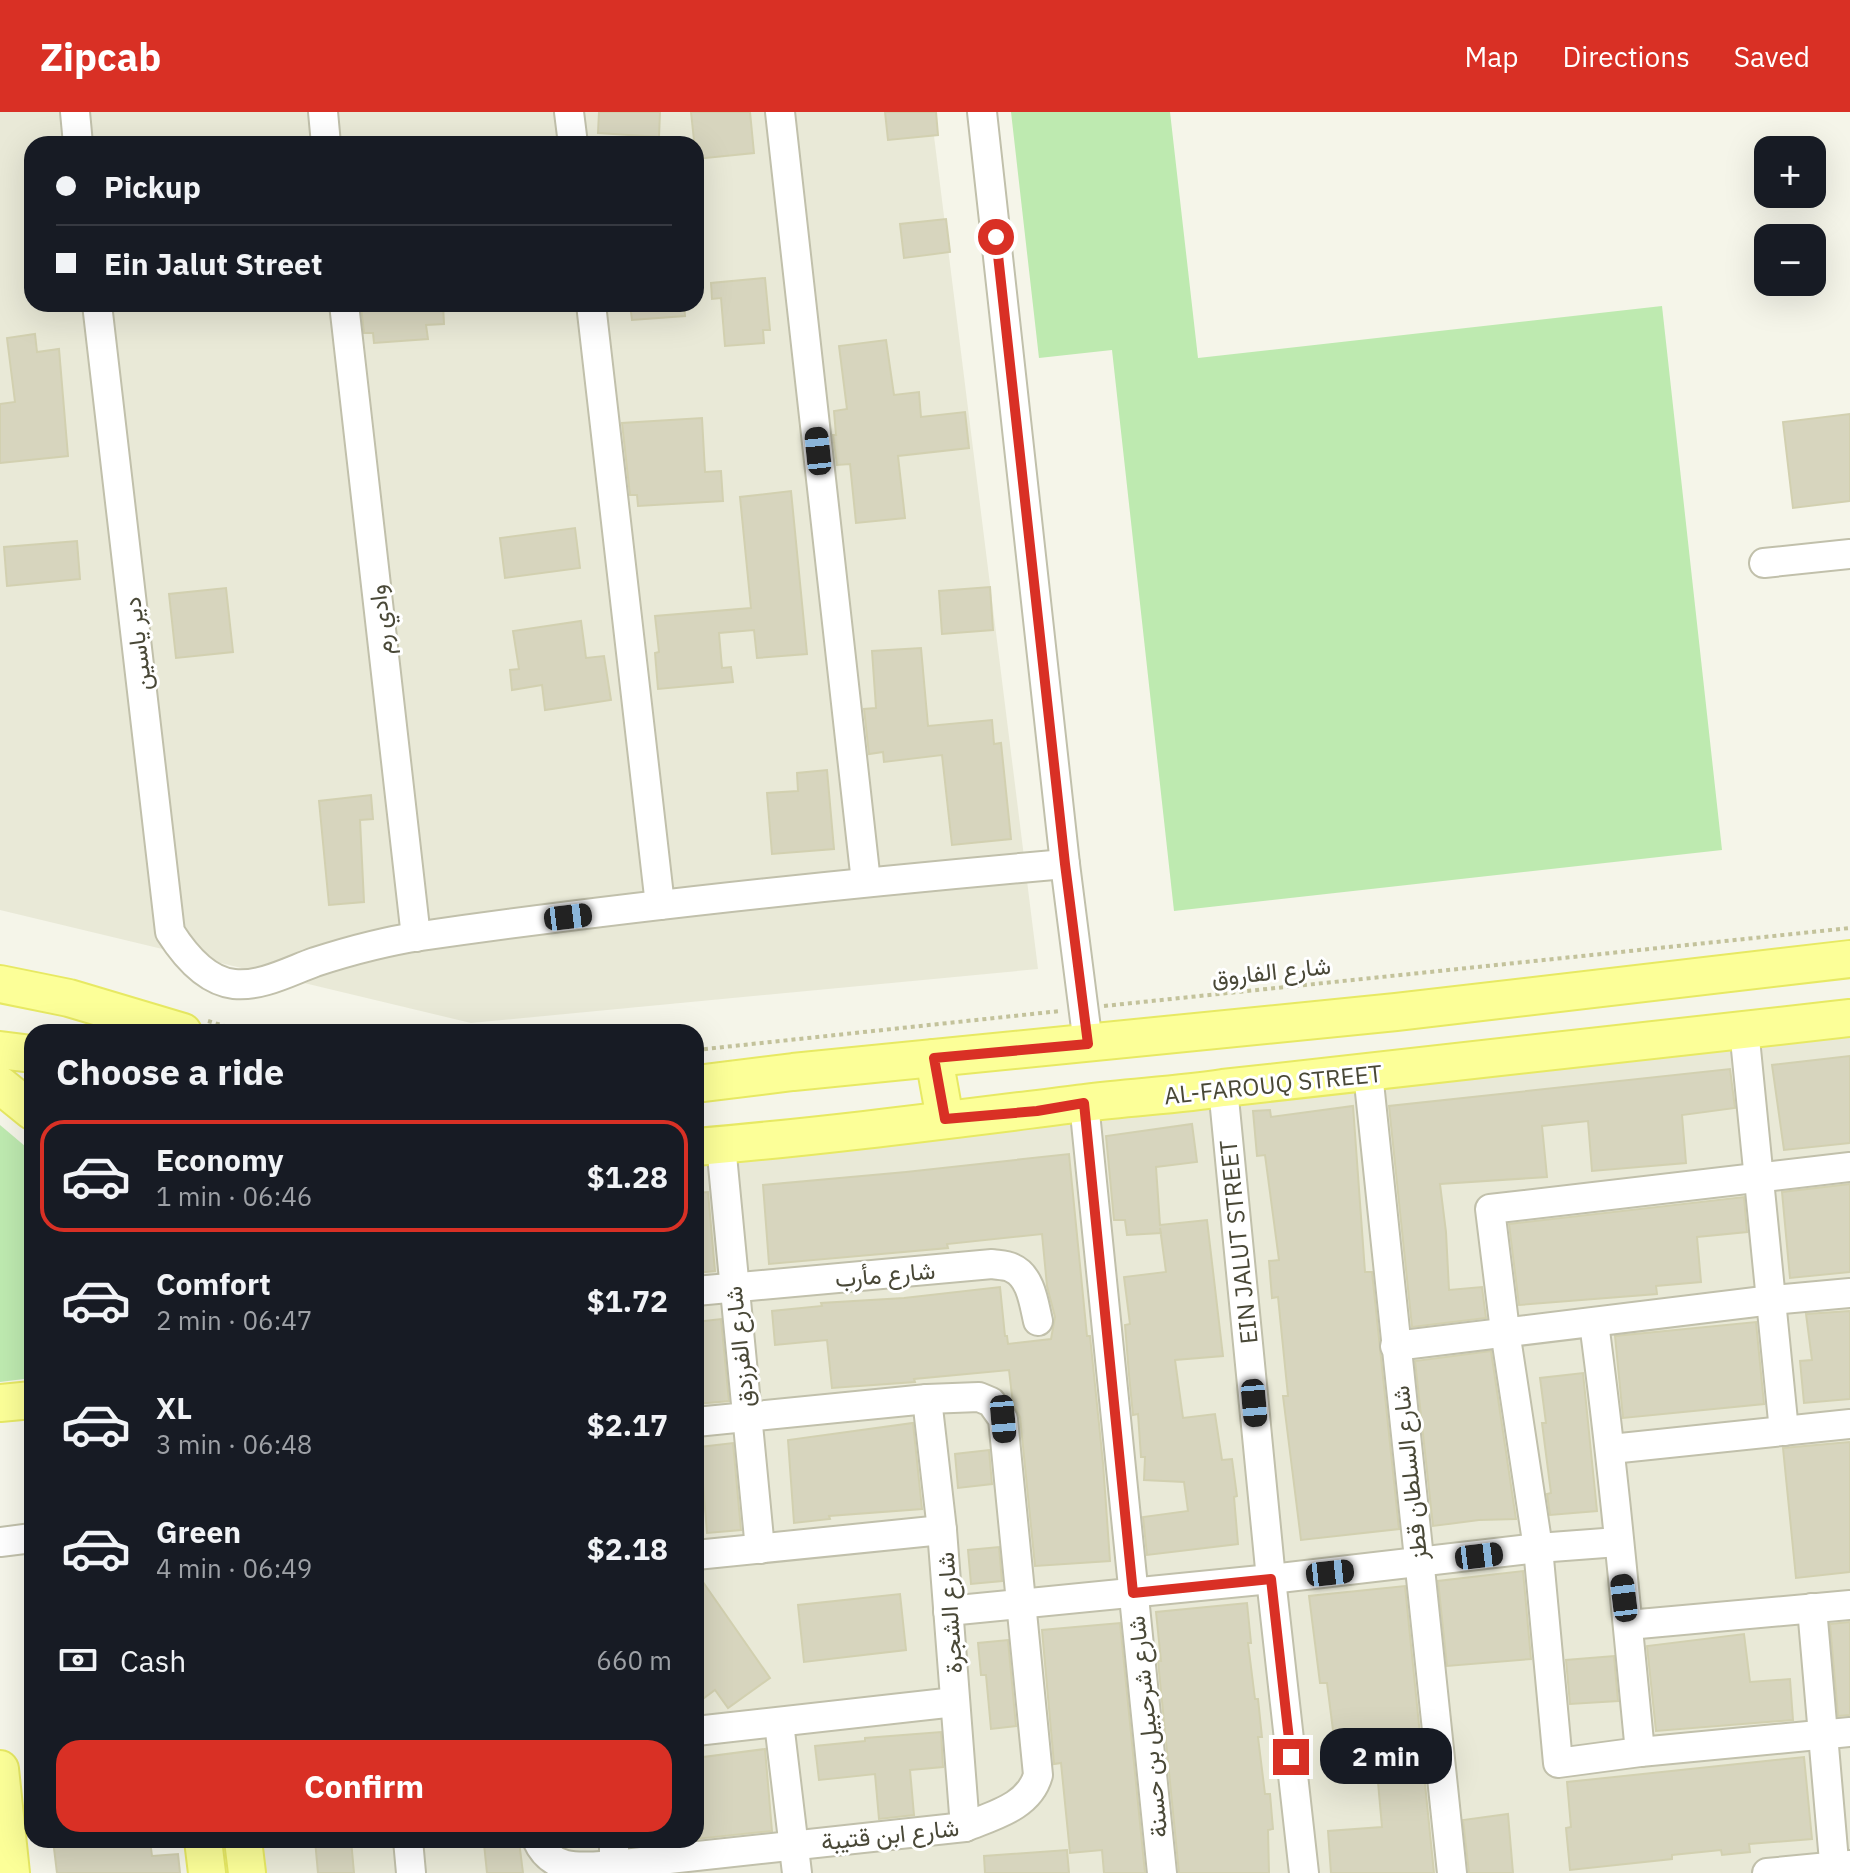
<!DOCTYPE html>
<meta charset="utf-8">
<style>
body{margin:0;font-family:"IBM Plex Sans",Vazirmatn,sans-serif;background:#242831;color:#f1f3f6;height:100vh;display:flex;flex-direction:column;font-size:30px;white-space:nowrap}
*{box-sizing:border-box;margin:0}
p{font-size:26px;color:#9ea1a6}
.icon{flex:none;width:44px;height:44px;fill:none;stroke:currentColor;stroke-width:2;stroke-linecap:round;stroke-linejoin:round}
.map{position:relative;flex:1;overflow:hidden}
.side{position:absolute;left:24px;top:912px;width:680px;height:824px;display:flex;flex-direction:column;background:#171b24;border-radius:24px;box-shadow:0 8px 32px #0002}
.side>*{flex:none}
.guide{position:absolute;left:24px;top:24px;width:680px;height:176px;border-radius:24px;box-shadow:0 8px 32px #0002;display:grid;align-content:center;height:176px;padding:0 32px;background:#171b24}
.buttons{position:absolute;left:1754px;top:24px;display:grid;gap:16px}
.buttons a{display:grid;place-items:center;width:72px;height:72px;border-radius:16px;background:#171b24;box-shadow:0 8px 32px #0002;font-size:40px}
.end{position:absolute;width:36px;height:36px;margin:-18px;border:10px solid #d93025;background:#fff;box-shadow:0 0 0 4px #fff}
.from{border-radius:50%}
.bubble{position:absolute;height:56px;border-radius:24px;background:#171b24;box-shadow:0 8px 32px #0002;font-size:26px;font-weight:700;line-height:56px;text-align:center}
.car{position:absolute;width:24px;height:48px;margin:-24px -12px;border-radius:10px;box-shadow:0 0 6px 2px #0007;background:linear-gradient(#222 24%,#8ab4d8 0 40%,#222 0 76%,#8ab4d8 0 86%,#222 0)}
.guide b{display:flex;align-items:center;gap:28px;height:76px;font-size:30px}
.guide b+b{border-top:2px solid #363941}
.guide i{width:20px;height:20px;background:#f1f3f6}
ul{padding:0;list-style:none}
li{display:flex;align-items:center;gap:24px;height:112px;margin:0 16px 12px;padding:0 16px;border:4px solid transparent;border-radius:24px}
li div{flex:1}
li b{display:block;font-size:30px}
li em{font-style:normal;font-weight:700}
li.on{border-color:#d93025}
li>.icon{width:72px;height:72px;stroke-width:1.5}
h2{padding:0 32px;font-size:36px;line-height:96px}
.pay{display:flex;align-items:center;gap:20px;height:88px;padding:0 32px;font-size:30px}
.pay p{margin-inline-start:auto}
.primary-button{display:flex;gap:16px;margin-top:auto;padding:16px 32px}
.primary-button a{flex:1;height:92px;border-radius:24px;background:#d93025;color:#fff;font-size:32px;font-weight:700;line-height:92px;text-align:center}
header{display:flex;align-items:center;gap:48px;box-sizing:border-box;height:112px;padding:0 40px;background:#d93025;color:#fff}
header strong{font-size:38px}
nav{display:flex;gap:44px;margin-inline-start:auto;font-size:28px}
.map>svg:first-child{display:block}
.residential{fill:#e9e9d7;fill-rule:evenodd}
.green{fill:#beeab0}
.building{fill:#d7d5be;stroke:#d2d0b0;stroke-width:2}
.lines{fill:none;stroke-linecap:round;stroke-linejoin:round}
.minor-casing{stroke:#c1c0ab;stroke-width:32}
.major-casing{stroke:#e7e963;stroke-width:40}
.path{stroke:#c3c29b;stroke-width:4;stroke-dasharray:4 4;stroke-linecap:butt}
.minor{stroke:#fff;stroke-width:28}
.major{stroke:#fcff98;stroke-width:36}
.route{stroke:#d93025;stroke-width:10}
.labels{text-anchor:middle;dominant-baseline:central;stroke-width:6;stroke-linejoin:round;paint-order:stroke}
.street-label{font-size:24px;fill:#494837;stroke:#fff}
</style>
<header>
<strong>Zipcab</strong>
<nav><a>Map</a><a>Directions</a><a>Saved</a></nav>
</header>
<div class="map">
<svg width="1850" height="1761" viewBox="0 0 1850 1761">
<rect width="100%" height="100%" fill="#f5f5e9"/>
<g class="residential">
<path d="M0,0H931L1038,857L471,911L0,798ZM32,32H696V192H32Z"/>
<polygon points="1850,906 1850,1761 261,1761 257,1728 696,1728 696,1036"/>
</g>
<g class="green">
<polygon points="1011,0 1170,0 1198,246 1662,194 1722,738 1174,799 1112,238 1039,246"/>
<polygon points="0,1013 32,1040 32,1266 0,1270"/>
</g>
<g class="building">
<polygon points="599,0 660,0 659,25 598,21"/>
<polygon points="691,0 750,0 754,41 696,47"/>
<polygon points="885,0 936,0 938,23 888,28"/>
<polygon points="946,107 950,140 904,146 900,112"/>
<polygon points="765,166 770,218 763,218 764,231 725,234 721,186 712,187 711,171"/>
<polygon points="366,192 443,192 444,212 426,213 428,227 374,231 373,221 364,221 361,194"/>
<polygon points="630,192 684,192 685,204 632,208"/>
<polygon points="35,222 37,240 59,237 68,344 0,351 0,292 15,290 7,226"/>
<polygon points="886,228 894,283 919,280 921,305 965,300 969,336 898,344 905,406 856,411 850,352 837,353 833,323 836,323 834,299 847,297 839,234"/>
<polygon points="1850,302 1850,389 1793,396 1783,310"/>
<polygon points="702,306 705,360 721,359 723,389 638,394 637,383 630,383 622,311"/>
<polygon points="791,379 807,542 757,546 754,518 719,521 722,556 731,555 733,570 658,577 655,541 659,540 655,504 751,496 740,385"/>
<polygon points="575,416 580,456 505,466 500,426"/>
<polygon points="77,429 80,467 7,474 4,435"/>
<polygon points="990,475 993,518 942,522 939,479"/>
<polygon points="226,476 233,540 176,546 169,482"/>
<polygon points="581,509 586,546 604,544 611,588 545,598 542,573 512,578 510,558 519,557 513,519"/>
<polygon points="921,536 928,614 992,608 994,632 1001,631 1011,727 952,733 942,643 884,650 883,640 869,642 864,597 876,596 872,539"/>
<polygon points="827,658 834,737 772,742 767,681 798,679 797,661"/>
<polygon points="371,683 373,707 360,708 364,790 329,793 319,689"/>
<polygon points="1850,944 1850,1031 1784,1038 1772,953"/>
<polygon points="1730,957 1735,996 1682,1003 1686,1051 1592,1059 1588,1009 1542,1014 1547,1065 1440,1072 1446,1120 1449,1178 1482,1175 1486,1206 1412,1215 1389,994"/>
<polygon points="1353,994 1365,1160 1372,1160 1399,1417 1301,1428 1283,1284 1288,1284 1278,1185 1272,1186 1269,1149 1279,1148 1265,1043 1257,1044 1253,999 1270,998 1271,1005"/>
<polygon points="1192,1012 1197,1050 1156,1055 1160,1113 1207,1108 1223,1244 1175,1248 1183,1306 1215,1302 1222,1348 1232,1347 1237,1384 1234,1385 1238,1432 1147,1443 1143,1405 1188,1399 1184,1370 1144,1368 1145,1345 1141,1345 1138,1302 1133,1303 1129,1263 1125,1213 1130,1212 1124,1165 1166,1160 1160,1116 1161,1121 1127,1123 1125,1108 1114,1108 1106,1024"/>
<polygon points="1069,1042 1087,1224 1090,1224 1103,1351 1110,1449 1035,1454 1020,1305 1013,1292 1009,1258 914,1267 915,1270 832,1276 827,1228 775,1233 772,1199 822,1194 821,1191 904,1186 1000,1175 1005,1224 1007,1224 1008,1232 1051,1227 1055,1205 1047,1174 1042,1122 947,1132 948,1136 769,1152 763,1073 906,1060"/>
<polygon points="1850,1072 1850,1160 1790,1166 1782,1080"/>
<polygon points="708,1080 715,1159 696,1161 696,1081"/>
<polygon points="1744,1085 1747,1120 1697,1125 1701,1170 1656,1174 1657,1182 1519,1193 1509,1112"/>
<polygon points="1850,1199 1850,1287 1804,1291 1800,1249 1812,1248 1806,1202"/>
<polygon points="721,1207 729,1289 697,1292 696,1210"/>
<polygon points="1756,1210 1764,1292 1623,1306 1615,1224"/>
<polygon points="1491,1239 1516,1407 1479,1408 1433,1414 1415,1249"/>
<polygon points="1583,1261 1597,1399 1550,1403 1547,1382 1551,1381 1542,1311 1546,1311 1540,1266"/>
<polygon points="913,1311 922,1397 829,1404 830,1407 794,1411 788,1328"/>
<polygon points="1850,1330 1850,1460 1796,1466 1783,1336"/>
<polygon points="733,1331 741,1418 707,1421 700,1335"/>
<polygon points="989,1338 992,1372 958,1376 955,1342"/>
<polygon points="999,1435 1002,1469 971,1472 968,1438"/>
<polygon points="1523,1459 1531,1547 1447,1554 1438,1469"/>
<polygon points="696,1460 770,1566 728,1596 715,1578 696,1592"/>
<polygon points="1405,1474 1434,1761 1331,1761 1328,1719 1382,1715 1377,1659 1333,1662 1330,1626 1334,1626 1327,1571 1320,1571 1309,1484"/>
<polygon points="900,1482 906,1538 804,1550 798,1493"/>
<polygon points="1247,1491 1251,1531 1248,1531 1255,1587 1258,1587 1262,1625 1258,1625 1265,1682 1270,1682 1273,1717 1268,1718 1269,1761 1179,1761 1158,1549 1161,1549 1156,1500"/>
<polygon points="1850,1510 1850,1603 1838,1604 1830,1512"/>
<polygon points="1120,1511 1145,1761 1104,1761 1102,1738 1070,1741 1061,1651 1054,1652 1042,1518"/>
<polygon points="1744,1522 1750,1570 1790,1567 1793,1608 1656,1619 1647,1534"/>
<polygon points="1008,1528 1016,1614 991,1617 986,1563 981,1563 978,1531"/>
<polygon points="1614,1544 1618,1589 1570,1592 1566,1548"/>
<polygon points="941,1620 943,1655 910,1658 914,1703 879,1707 875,1662 819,1668 815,1634 865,1629 865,1626"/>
<polygon points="765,1637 772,1719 696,1727 696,1646"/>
<polygon points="1804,1645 1812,1727 1749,1732 1750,1740 1722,1743 1721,1738 1672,1743 1672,1747 1570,1758 1566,1716 1571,1715 1567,1670"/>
<polygon points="1508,1702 1513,1761 1469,1761 1463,1708"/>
<polygon points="53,1728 150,1728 152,1744 178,1742 180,1761 57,1761"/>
<polygon points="315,1728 351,1728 354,1761 318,1761"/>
<polygon points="519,1729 523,1761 487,1761 484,1732"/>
<polygon points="1067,1738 1069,1761 985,1761 984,1744"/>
</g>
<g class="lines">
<defs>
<g id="minor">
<polyline points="75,0 78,32"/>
<polyline points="323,0 326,32"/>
<polyline points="569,0 573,32"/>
<polyline points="780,0 866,770"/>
<polyline points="982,0 1065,752 1088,932"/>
<path d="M97,192L170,820C184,842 206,869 234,872C261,875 290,859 315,850C349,839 387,829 421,824C635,793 850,771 1065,752"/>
<polyline points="344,192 416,825"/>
<polyline points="591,192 660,793"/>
<polyline points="1764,451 1850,442"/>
<polyline points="1744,917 1784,1319"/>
<polyline points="1368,961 1452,1761"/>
<polyline points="1223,976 1271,1467 1304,1761"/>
<polyline points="1084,991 1162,1761"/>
<polyline points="721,1033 760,1437"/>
<polyline points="1850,1055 1490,1097 1505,1219 1538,1436 1558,1651 1640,1640 1850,1620"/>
<path d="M696,1179L992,1152C997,1153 1007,1153 1012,1156C1031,1164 1034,1192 1038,1209"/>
<path d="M1594,1211C1613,1353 1626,1497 1640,1640"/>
<polyline points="1395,1234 1772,1188 1850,1181"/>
<polyline points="927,1287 942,1418 965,1715"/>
<polyline points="1611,1337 1850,1312"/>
<polyline points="0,1430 32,1426"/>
<polyline points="696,1443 942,1418"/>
<polyline points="1812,1496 1835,1761"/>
<polyline points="948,1499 1271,1467 1538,1436 1618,1430"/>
<polyline points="1628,1513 1850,1493"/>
<polyline points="779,1611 797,1761"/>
<polyline points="696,1619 955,1590"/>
<polyline points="408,1728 411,1761"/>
<path d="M537,1728C552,1761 582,1755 614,1753L965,1715C994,1703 1029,1695 1038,1663L1003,1307L991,1290L979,1285L927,1287L696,1310"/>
<polyline points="614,1728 614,1753"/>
<polyline points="1767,1761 1850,1753"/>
</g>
<g id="major">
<polyline points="0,872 69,886 183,920"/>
<polyline points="0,938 32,942"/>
<polyline points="934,946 945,1007"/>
<polyline points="696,972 793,960 1396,900 1850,847"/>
<polyline points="0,973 32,999"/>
<path d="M696,1035C826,1024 955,1007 1084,991C1130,985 1177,983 1223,976L1850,906"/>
<polyline points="0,1291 32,1288"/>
<polyline points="0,1657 11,1761"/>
<polyline points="203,1728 207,1761"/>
<polyline points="243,1728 247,1761"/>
</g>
</defs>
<use href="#minor" class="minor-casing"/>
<use href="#major" class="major-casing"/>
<g class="path">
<polyline points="1104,894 1850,816"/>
<polyline points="208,909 244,920"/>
<polyline points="696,938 1060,899"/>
</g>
<use href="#minor" class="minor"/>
<use href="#major" class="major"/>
</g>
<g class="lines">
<polyline class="route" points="996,125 1065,752 1088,932 934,946 945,1007 1037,999 1084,991 1133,1481 1271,1467 1291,1645"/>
</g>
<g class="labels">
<g class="street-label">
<text transform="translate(380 508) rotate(-96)">وادي رم</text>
<text transform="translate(137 532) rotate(-97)">دير ياسين</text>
<text transform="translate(1271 859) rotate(-6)">شارع الفاروق</text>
<text transform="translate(1273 972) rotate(-6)">AL-FAROUQ STREET</text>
<text transform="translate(1238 1130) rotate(-96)">EIN JALUT STREET</text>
<text transform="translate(885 1162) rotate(-5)">شارع مأرب</text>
<text transform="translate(739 1235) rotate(-96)">شارع الفرزدق</text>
<text transform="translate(1409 1361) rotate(-96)">شارع السلطان قطز</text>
<text transform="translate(949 1501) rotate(-94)">شارع الشجرة</text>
<text transform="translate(1147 1615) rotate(-96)">شارع شرحبيل بن حسنة</text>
<text transform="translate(890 1722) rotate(-6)">شارع ابن قتيبة</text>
</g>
</g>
</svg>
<div class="buttons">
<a>+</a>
<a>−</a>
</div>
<i class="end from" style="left:996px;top:125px"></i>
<i class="end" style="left:1291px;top:1645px"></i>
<div class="bubble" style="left:1320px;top:1616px;width:132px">2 min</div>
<i class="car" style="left:818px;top:339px;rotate:354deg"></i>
<i class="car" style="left:568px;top:805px;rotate:83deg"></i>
<i class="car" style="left:1254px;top:1291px;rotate:175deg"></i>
<i class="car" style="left:1003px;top:1307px;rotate:175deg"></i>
<i class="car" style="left:1479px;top:1444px;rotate:83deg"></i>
<i class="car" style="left:1330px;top:1461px;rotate:84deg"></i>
<i class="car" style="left:1624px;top:1486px;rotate:353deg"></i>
<div class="guide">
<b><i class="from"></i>Pickup</b>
<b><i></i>Ein Jalut Street</b>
</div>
<section class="side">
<h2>Choose a ride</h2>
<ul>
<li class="on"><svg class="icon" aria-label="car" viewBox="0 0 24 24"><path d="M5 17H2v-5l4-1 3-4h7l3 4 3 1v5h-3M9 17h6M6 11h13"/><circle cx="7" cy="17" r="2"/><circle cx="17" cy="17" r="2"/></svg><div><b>Economy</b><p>1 min · 06:46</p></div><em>$1.28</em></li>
<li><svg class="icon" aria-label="car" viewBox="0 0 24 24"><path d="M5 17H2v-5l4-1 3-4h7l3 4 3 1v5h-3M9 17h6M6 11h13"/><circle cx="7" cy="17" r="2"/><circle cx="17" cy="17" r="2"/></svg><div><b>Comfort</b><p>2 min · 06:47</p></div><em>$1.72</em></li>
<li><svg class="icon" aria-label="car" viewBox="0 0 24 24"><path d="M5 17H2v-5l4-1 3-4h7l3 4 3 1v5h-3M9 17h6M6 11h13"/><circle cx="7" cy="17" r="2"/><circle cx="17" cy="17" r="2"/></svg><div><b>XL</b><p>3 min · 06:48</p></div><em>$2.17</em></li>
<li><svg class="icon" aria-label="car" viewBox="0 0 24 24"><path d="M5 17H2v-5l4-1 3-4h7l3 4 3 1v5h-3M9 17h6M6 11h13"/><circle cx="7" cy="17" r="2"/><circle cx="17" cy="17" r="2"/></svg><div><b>Green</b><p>4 min · 06:49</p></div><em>$2.18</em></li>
</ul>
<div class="pay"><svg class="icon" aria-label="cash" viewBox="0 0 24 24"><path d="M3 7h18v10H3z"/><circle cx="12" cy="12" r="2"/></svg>Cash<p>660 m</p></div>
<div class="primary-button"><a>Confirm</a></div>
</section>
</div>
